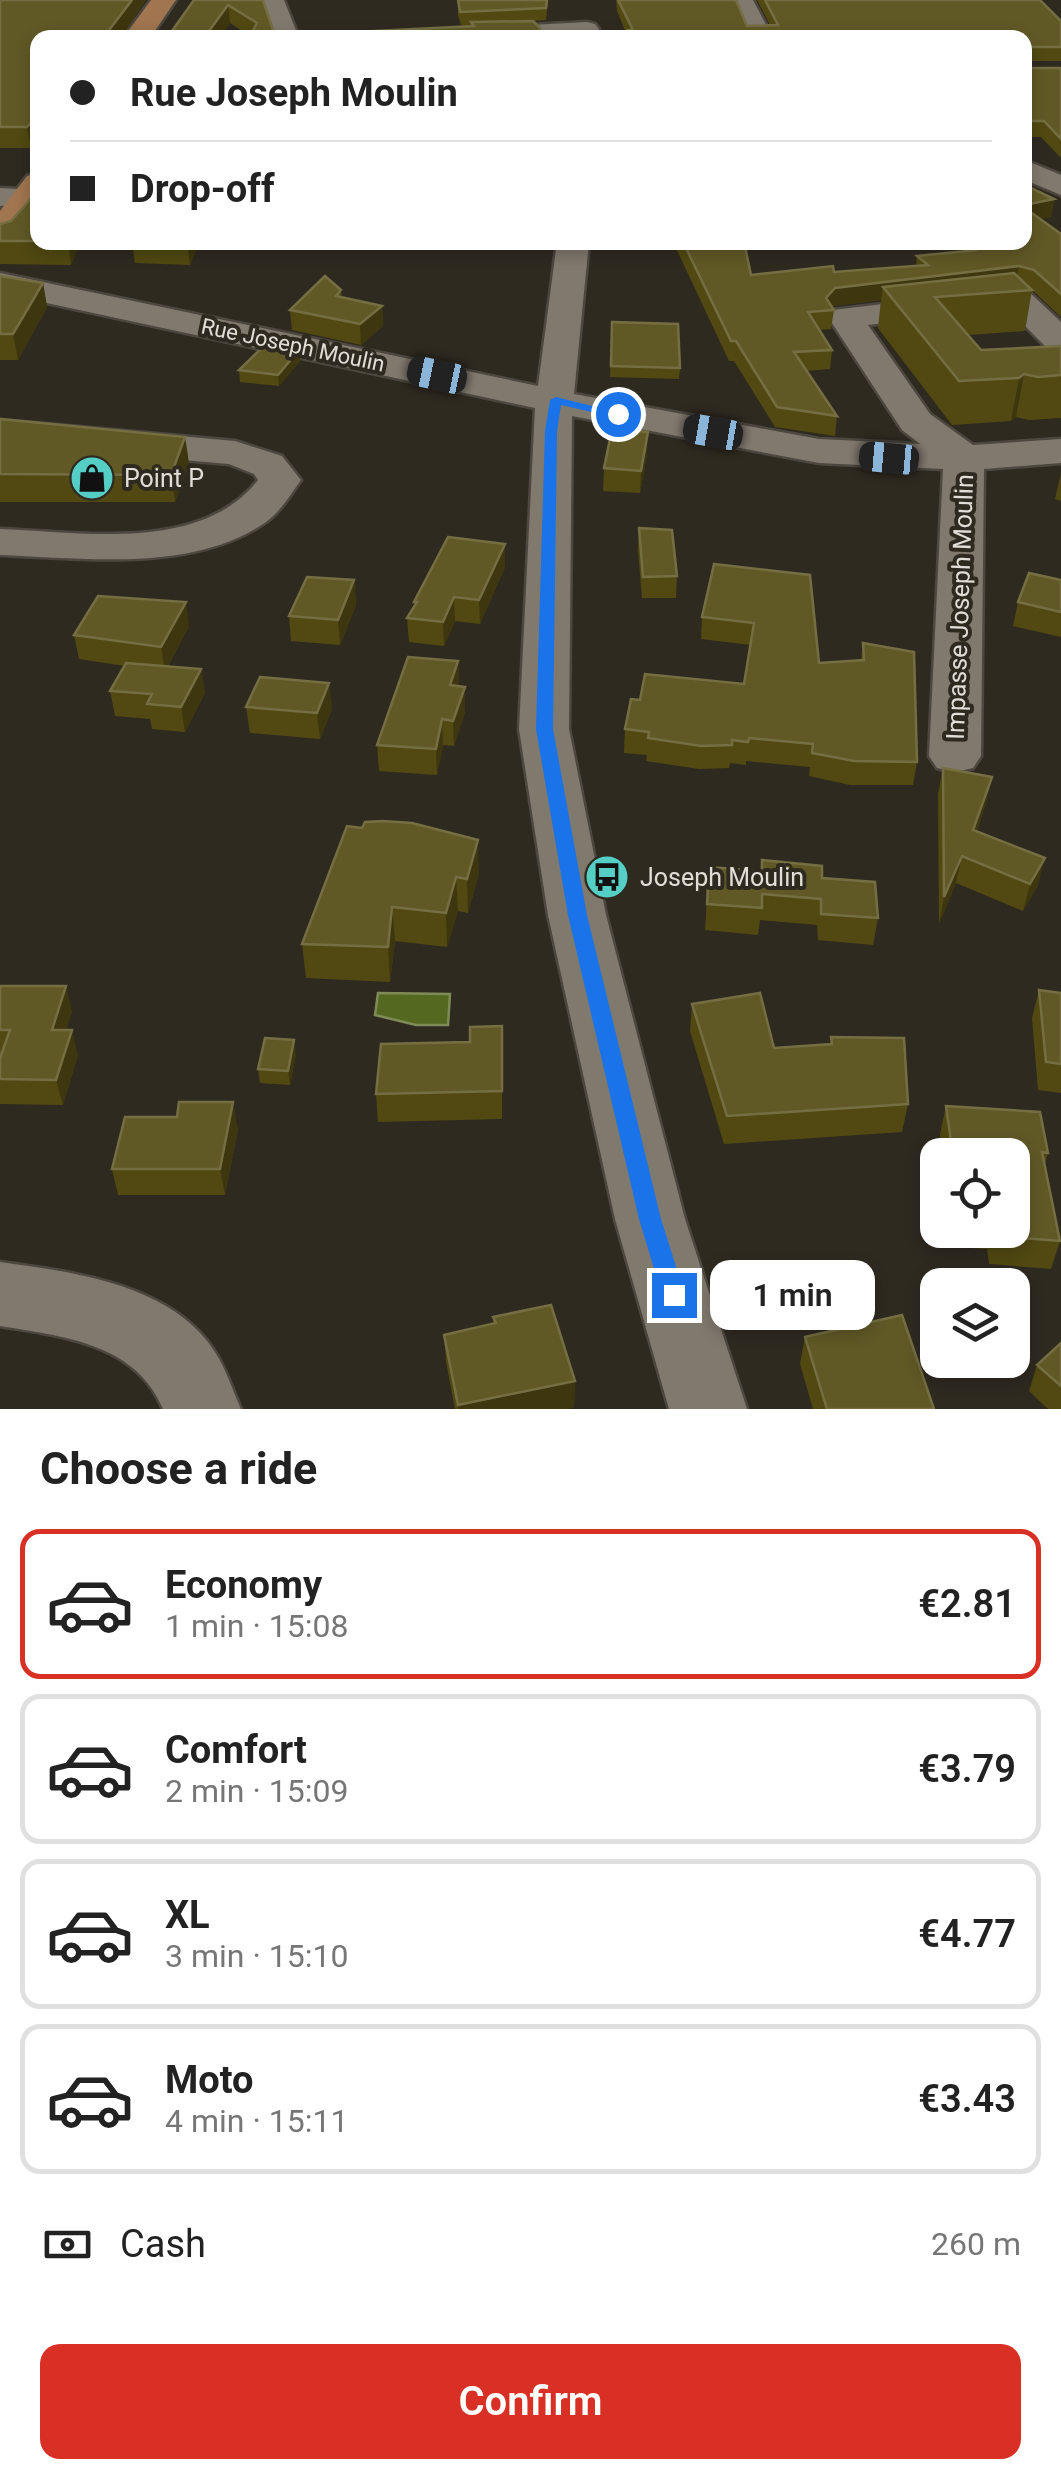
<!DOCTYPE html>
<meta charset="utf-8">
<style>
body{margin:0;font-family:Roboto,sans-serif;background:#f2f2f2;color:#222;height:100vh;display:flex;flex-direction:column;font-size:38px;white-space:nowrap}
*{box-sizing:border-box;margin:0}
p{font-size:32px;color:#767676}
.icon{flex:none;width:55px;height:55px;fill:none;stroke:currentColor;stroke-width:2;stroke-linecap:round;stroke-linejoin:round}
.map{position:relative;height:1409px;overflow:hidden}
.drawer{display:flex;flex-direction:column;background:#fff;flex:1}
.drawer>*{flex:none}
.banner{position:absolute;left:30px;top:30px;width:1002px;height:220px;border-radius:20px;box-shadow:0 5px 15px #0003;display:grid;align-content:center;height:220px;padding:0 40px;background:#fff}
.controls{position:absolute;left:920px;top:1138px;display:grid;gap:20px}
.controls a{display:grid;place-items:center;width:110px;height:110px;border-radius:20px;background:#fff;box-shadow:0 5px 15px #0003;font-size:50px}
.end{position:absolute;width:45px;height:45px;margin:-22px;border:12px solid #1a73e8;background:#fff;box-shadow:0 0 0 5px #fff}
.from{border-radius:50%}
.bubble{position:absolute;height:70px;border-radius:20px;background:#fff;box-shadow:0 5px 15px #0003;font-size:32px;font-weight:600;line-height:70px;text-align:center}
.car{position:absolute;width:30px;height:60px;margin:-30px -15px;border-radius:12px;box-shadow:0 0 8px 2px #0007;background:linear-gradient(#222 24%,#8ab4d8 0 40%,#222 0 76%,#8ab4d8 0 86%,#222 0)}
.banner b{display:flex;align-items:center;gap:35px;height:95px;font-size:38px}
.banner b+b{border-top:2px solid #e0e0e0}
.banner i{width:25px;height:25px;background:#222}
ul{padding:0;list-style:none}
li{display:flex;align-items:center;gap:30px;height:150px;margin:0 20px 15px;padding:0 20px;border:5px solid #e0e0e0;border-radius:20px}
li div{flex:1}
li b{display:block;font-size:38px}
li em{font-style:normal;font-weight:600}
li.selected{border-color:#d93025}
li>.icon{width:90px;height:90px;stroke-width:1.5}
h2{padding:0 40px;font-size:45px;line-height:120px}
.pay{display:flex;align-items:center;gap:25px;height:110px;padding:0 40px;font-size:38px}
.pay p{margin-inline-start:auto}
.action{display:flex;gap:20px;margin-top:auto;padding:20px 40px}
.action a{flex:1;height:115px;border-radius:20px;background:#d93025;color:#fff;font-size:40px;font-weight:600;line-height:115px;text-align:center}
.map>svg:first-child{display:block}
.water{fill:#556820;stroke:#7f8b57;stroke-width:2.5}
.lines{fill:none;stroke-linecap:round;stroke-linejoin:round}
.minor-casing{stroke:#4c473f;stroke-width:5}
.major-casing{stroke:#4c473f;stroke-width:5}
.minor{fill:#80796e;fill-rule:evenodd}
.major{fill:#a0754f;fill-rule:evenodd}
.wall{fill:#514911}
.shaded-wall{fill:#3d360e}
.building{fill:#605926;stroke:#746e42;stroke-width:2.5}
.route{fill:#1a73e8}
.labels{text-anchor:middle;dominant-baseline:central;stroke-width:8;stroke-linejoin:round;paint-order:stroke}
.far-street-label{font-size:22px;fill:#e1ddd7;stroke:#2f2a20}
.poi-label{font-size:25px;fill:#e1ddd7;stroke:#2f2a20;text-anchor:start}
.street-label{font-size:25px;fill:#e1ddd7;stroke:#2f2a20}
</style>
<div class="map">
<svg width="1061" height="1409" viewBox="0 0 1061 1409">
<rect width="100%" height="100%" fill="#2f2a20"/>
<polygon class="water" points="378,993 450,994 448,1025 416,1025 375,1015"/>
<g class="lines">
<defs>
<g id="minor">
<polygon points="262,0 284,0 299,38 275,38"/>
<polygon points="731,0 753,0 773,38 749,38"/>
<polygon points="587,22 595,24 599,29 595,34 411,38 423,31"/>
<polygon points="1025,160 1061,175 1061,195 1025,180"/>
<polygon points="0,188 38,190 38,204 0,206"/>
<polygon points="557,242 589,242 574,394 819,439 920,444 902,430 828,317 833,310 1016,288 1028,291 1061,322 1061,352 1048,349 1008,309 868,325 930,414 973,445 1061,439 1061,463 984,469 981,756 973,768 955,772 937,768 929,756 943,469 819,463 572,416 569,729 606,915 685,1219 747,1409 669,1409 615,1219 548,915 519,729 535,408 0,293 0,273 538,386"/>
<path d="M0,420L235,441L282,456L301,480C291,494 280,512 266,522C192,573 84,558 0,555V529C82,532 201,553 258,480L254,474L229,464L0,444Z"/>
<path d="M0,1262C73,1272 172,1284 215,1352C226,1369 233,1391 241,1409H163C136,1343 61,1336 0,1326Z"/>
</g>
<g id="major">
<polygon points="151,0 176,0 150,38 123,38"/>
<polygon points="38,173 38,207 12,242 0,245 0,211 27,176"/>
</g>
</defs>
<use href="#minor" class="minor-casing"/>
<use href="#major" class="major-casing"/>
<use href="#minor" class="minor"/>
<use href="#major" class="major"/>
</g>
<g class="wall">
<polygon points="0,0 146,0 121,38 38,38 38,140 31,148 0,148"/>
<polygon points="194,0 263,0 275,36 471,27 471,25 461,25 458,15 458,0 548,0 546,20 534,21 540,28 540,38 249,38 250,36 230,23 219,38 167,38"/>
<polygon points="616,0 736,0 747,26 770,25 757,0 1040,0 1061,21 1061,61 1025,61 1025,38 628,38 617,11"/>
<polygon points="1025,68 1061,68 1061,158 1041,137 1025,137"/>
<polygon points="1025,185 1054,199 1051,217 1040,219 1061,234 1061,317 1030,288 1032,290 1025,331 968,335 981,350 1061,346 1061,418 1029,420 1016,417 1011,421 952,425 878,328 881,300 833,306 834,310 831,329 819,330 832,350 830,369 806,371 837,416 835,436 775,427 734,361 729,361 674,244 674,242 744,242 751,275 834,272 916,266 917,256 973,250 973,242 1025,242"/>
<polygon points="38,189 38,242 80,242 71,265 0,264 0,224 11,221 28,202"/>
<polygon points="132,242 199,242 190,265 135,263"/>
<polygon points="0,276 43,283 47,307 18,360 0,360"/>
<polygon points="341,290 342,298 382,306 383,326 361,345 292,330 290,310"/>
<polygon points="612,322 680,368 679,379 610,377"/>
<polygon points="300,361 279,386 240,382 239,370"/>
<polygon points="0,419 185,437 189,464 175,502 0,502"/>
<polygon points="647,454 640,493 603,491 604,468"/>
<polygon points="1061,473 1061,501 1055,499"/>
<polygon points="639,528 677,576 676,598 642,598 638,550"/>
<polygon points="714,564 819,663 861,660 863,643 917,762 913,785 850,785 809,776 810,767 746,761 746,765 730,763 729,768 699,769 646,761 647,755 624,753 625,729 640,700 744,684 751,645 701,639 702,617"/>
<polygon points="505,567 480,624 455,621 444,646 409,642 407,618 414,607 414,602"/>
<polygon points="354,580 356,605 340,645 291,641 289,616"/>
<polygon points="1061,580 1061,637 1013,626 1018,602"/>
<polygon points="189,626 168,666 201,669 205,693 185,732 152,729 150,719 115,716 110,691 125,666 79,659 74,635"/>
<polygon points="458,661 459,686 465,687 465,712 454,746 443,745 437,775 379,771 377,745"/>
<polygon points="246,707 332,709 320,739 250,733"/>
<polygon points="943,768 986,803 977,831 1038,885 1023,911 956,883 939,924 938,794"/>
<polygon points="347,826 479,873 468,913 458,911 447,947 395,941 390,982 306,978 302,944"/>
<polygon points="762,860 822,878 878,918 873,945 818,940 817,925 760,920 758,935 705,930 709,867 760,871"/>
<polygon points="0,986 72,1011 66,1030 78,1055 63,1105 0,1104"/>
<polygon points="1039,990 1061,993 1061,1093 1038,1090 1032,1018"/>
<polygon points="692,1004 774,1048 830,1045 831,1037 908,1104 902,1132 724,1144 690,1031"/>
<polygon points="502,1026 502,1119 378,1122 376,1094 470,1042"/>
<polygon points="296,1054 290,1085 260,1083 258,1069"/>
<polygon points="946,1106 1048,1153 1045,1164 1060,1241 1051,1269 989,1264 987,1249 956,1247 953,1230 1012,1230 1012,1155 943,1155 940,1134"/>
<polygon points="238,1129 225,1195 118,1195 112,1169"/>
<polygon points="493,1317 575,1381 574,1407 567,1409 455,1409 446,1362 444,1335 493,1324"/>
<polygon points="805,1337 934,1409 813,1409 800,1364"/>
<polygon points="1061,1343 1061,1409 1048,1409 1029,1391 1037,1365"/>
</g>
<g class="shaded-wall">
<polygon points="132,0 146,0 121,38 103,38"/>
<polygon points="228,5 230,23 219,38 204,38"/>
<polygon points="38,115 38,140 31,148 27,127"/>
<polygon points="1054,199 1051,217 1025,222 1025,205"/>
<polygon points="68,242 80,242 71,265"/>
<polygon points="187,242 199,242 190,265"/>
<polygon points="1019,266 1016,284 883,287 881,300 833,306 829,310 826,298 835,288"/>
<polygon points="43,283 47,307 18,360 13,334"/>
<polygon points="382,306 383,326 361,345 360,324"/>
<polygon points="299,350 300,361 279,386 278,375"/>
<polygon points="1024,374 1016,417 1011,421 1019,378"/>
<polygon points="648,432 647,454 640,493 641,471"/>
<polygon points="185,437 189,464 175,502 171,475"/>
<polygon points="505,544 505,567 480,624 479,600"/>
<polygon points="354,580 356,605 340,645 338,620"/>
<polygon points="454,597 455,621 444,646 443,622"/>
<polygon points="186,602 189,626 165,671 161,647"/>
<polygon points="458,661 459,686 450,685"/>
<polygon points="201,669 205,693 185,732 181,707"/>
<polygon points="329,683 332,709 320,739 317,713"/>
<polygon points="465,687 465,712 454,746 453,721"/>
<polygon points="442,719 443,745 437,775 436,749"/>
<polygon points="992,777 986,803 968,856 973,830"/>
<polygon points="478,840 479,873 468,913 467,879"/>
<polygon points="962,856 956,883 939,924 944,897"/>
<polygon points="1045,858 1038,885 1023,911 1030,884"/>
<polygon points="456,877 458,911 447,947 446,913"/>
<polygon points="392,907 395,941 390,982 388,947"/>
<polygon points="66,986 72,1011 59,1055 52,1030"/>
<polygon points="72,1030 78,1055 63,1105 56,1080"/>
<polygon points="294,1040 296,1054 290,1085 288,1071"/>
<polygon points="233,1102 238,1129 225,1195 220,1169"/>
<polygon points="575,1381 574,1407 567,1409 458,1409 458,1405"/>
</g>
<g class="building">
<polygon points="0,0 132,0 103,38 38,38 38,115 27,127 0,127"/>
<polygon points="194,0 263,0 275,36 474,26 471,22 533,21 540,28 538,38 249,38 257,23 228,5 204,38 167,38"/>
<polygon points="458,0 547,0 546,8 460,12"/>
<polygon points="618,0 736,0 747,26 778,25 765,0 1040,0 1061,21 1061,47 1025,47 1025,38 632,38 628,30 633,30"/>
<polygon points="1025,68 1061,68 1061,139 1044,121 1025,121"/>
<polygon points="1025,185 1054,199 1025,205"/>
<polygon points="38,189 38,241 0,241 0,224 11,221 28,202"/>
<polygon points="1025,208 1061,234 1061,294 1034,270 1019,266 835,288 826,298 834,310 808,312 832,350 794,352 837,416 777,407 736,341 731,341 683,242 744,242 751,275 833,266 834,272 928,265 917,256 977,250 977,242 1025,242"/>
<polygon points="1014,273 1032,290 935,297 981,350 1061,346 1061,375 1038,377 1024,374 1019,378 959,381 883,287"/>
<polygon points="0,276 43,283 13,334 0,334"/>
<polygon points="325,276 341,290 336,296 382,306 360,324 290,310"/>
<polygon points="612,322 678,324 680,368 611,366"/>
<polygon points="267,343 299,350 278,375 239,370"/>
<polygon points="0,419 185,437 171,475 0,474"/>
<polygon points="612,429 648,432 641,471 604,468"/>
<polygon points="639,528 672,530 677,576 643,577"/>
<polygon points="448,537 505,544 479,600 454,597 443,622 407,618 417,602 414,602"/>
<polygon points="714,564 810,575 819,663 864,660 863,643 914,652 917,762 854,761 812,753 813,744 749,738 748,742 732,740 732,745 701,746 648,738 649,732 625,729 631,699 640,700 645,674 744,684 754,623 702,617"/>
<polygon points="1029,573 1061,580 1061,612 1018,602"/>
<polygon points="307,577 354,580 338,620 289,616"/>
<polygon points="98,596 186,602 161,647 74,635"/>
<polygon points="408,657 458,661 450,685 465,687 453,721 442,719 436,749 377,745"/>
<polygon points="126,663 201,669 181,707 147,704 152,694 110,691"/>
<polygon points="260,677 329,683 317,713 246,707"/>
<polygon points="943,768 992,777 973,830 1045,858 1030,884 962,856 944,897"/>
<polygon points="383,821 412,823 478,840 467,879 456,877 446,913 392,907 388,947 302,944 347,826 362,828 365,822"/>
<polygon points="762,860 822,866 822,878 875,882 878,918 821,914 821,899 762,894 762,908 707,904 709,867 762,871"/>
<polygon points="0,986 66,986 52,1030 72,1030 56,1080 0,1079 0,1058 10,1030 0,1030"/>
<polygon points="1039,990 1061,993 1061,1064 1046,1062"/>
<polygon points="760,993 774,1048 832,1044 831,1037 904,1038 908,1104 727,1116 692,1004"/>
<polygon points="502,1026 502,1091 376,1094 381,1044 470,1042 470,1027"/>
<polygon points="265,1038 294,1040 288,1071 258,1069"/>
<polygon points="179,1102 233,1102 220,1169 112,1169 125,1117 177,1117"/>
<polygon points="946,1106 1040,1112 1048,1153 1042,1152 1060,1241 996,1236 996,1230 1012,1230 1012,1155 953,1155"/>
<polygon points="551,1305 575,1381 458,1405 444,1335 496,1323 493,1317"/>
<polygon points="902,1315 934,1409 827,1409 805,1337"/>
<polygon points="1061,1343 1061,1386 1037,1365"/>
</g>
<polygon class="route" points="556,397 624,414 618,418 561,405 557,431 553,729 587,915 661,1219 685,1295 682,1302 674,1305 665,1302 662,1295 639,1219 568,915 536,729 545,431 550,400"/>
<defs>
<symbol id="shop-disc" viewBox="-11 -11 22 22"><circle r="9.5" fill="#55cec5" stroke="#2f2a20"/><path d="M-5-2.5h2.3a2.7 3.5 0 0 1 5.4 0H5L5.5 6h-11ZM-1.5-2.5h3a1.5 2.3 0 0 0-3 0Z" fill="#111"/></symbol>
<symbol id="bus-disc" viewBox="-11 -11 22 22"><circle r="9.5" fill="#55cec5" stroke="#2f2a20"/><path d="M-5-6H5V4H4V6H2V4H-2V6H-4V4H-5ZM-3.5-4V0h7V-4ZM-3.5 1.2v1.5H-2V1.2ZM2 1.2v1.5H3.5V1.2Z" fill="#111"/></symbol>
</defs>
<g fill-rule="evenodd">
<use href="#shop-disc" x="67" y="453" width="50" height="50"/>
<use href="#bus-disc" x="582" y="852" width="50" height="50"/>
</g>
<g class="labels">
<g class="far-street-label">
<text transform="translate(293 345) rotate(12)">Rue Joseph Moulin</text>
</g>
<g class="poi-label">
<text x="124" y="478">Point P</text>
<text x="640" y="877">Joseph Moulin</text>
</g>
<g class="street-label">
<text transform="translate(960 607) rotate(-88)">Impasse Joseph Moulin</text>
</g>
</g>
</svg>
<div class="controls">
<a><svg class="icon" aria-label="locate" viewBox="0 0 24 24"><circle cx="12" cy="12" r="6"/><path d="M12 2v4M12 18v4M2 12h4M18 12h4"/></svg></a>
<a><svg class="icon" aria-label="layers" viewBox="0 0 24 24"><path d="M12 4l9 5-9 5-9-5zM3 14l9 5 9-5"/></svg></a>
</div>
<i class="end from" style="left:618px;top:414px"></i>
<i class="end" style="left:674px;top:1295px"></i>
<div class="bubble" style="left:710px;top:1260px;width:165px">1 min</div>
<i class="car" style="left:437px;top:375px;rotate:282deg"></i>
<i class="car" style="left:713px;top:432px;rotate:280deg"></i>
<i class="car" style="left:889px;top:458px;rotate:275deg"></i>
<div class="banner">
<b><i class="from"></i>Rue Joseph Moulin</b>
<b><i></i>Drop-off</b>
</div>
</div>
<section class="drawer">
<h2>Choose a ride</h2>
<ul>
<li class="selected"><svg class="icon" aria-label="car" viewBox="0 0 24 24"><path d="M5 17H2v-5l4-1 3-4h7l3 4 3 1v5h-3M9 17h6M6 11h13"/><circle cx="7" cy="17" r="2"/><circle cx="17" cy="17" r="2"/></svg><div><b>Economy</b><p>1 min · 15:08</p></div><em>€2.81</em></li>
<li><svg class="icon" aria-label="car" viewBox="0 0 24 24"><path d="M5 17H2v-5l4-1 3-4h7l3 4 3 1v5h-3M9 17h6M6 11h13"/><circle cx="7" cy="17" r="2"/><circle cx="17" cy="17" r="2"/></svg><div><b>Comfort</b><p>2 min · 15:09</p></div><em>€3.79</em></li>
<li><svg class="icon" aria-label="car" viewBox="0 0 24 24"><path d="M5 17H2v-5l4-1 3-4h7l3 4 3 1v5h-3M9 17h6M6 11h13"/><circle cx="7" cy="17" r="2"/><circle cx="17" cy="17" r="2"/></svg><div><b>XL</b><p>3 min · 15:10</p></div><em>€4.77</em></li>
<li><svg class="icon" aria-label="car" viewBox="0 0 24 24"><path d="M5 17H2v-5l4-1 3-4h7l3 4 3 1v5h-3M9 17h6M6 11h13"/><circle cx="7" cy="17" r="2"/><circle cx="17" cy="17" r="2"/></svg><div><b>Moto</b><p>4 min · 15:11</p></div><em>€3.43</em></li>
</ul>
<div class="pay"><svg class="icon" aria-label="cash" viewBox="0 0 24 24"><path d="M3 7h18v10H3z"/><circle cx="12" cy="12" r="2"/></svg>Cash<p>260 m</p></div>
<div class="action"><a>Confirm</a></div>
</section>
